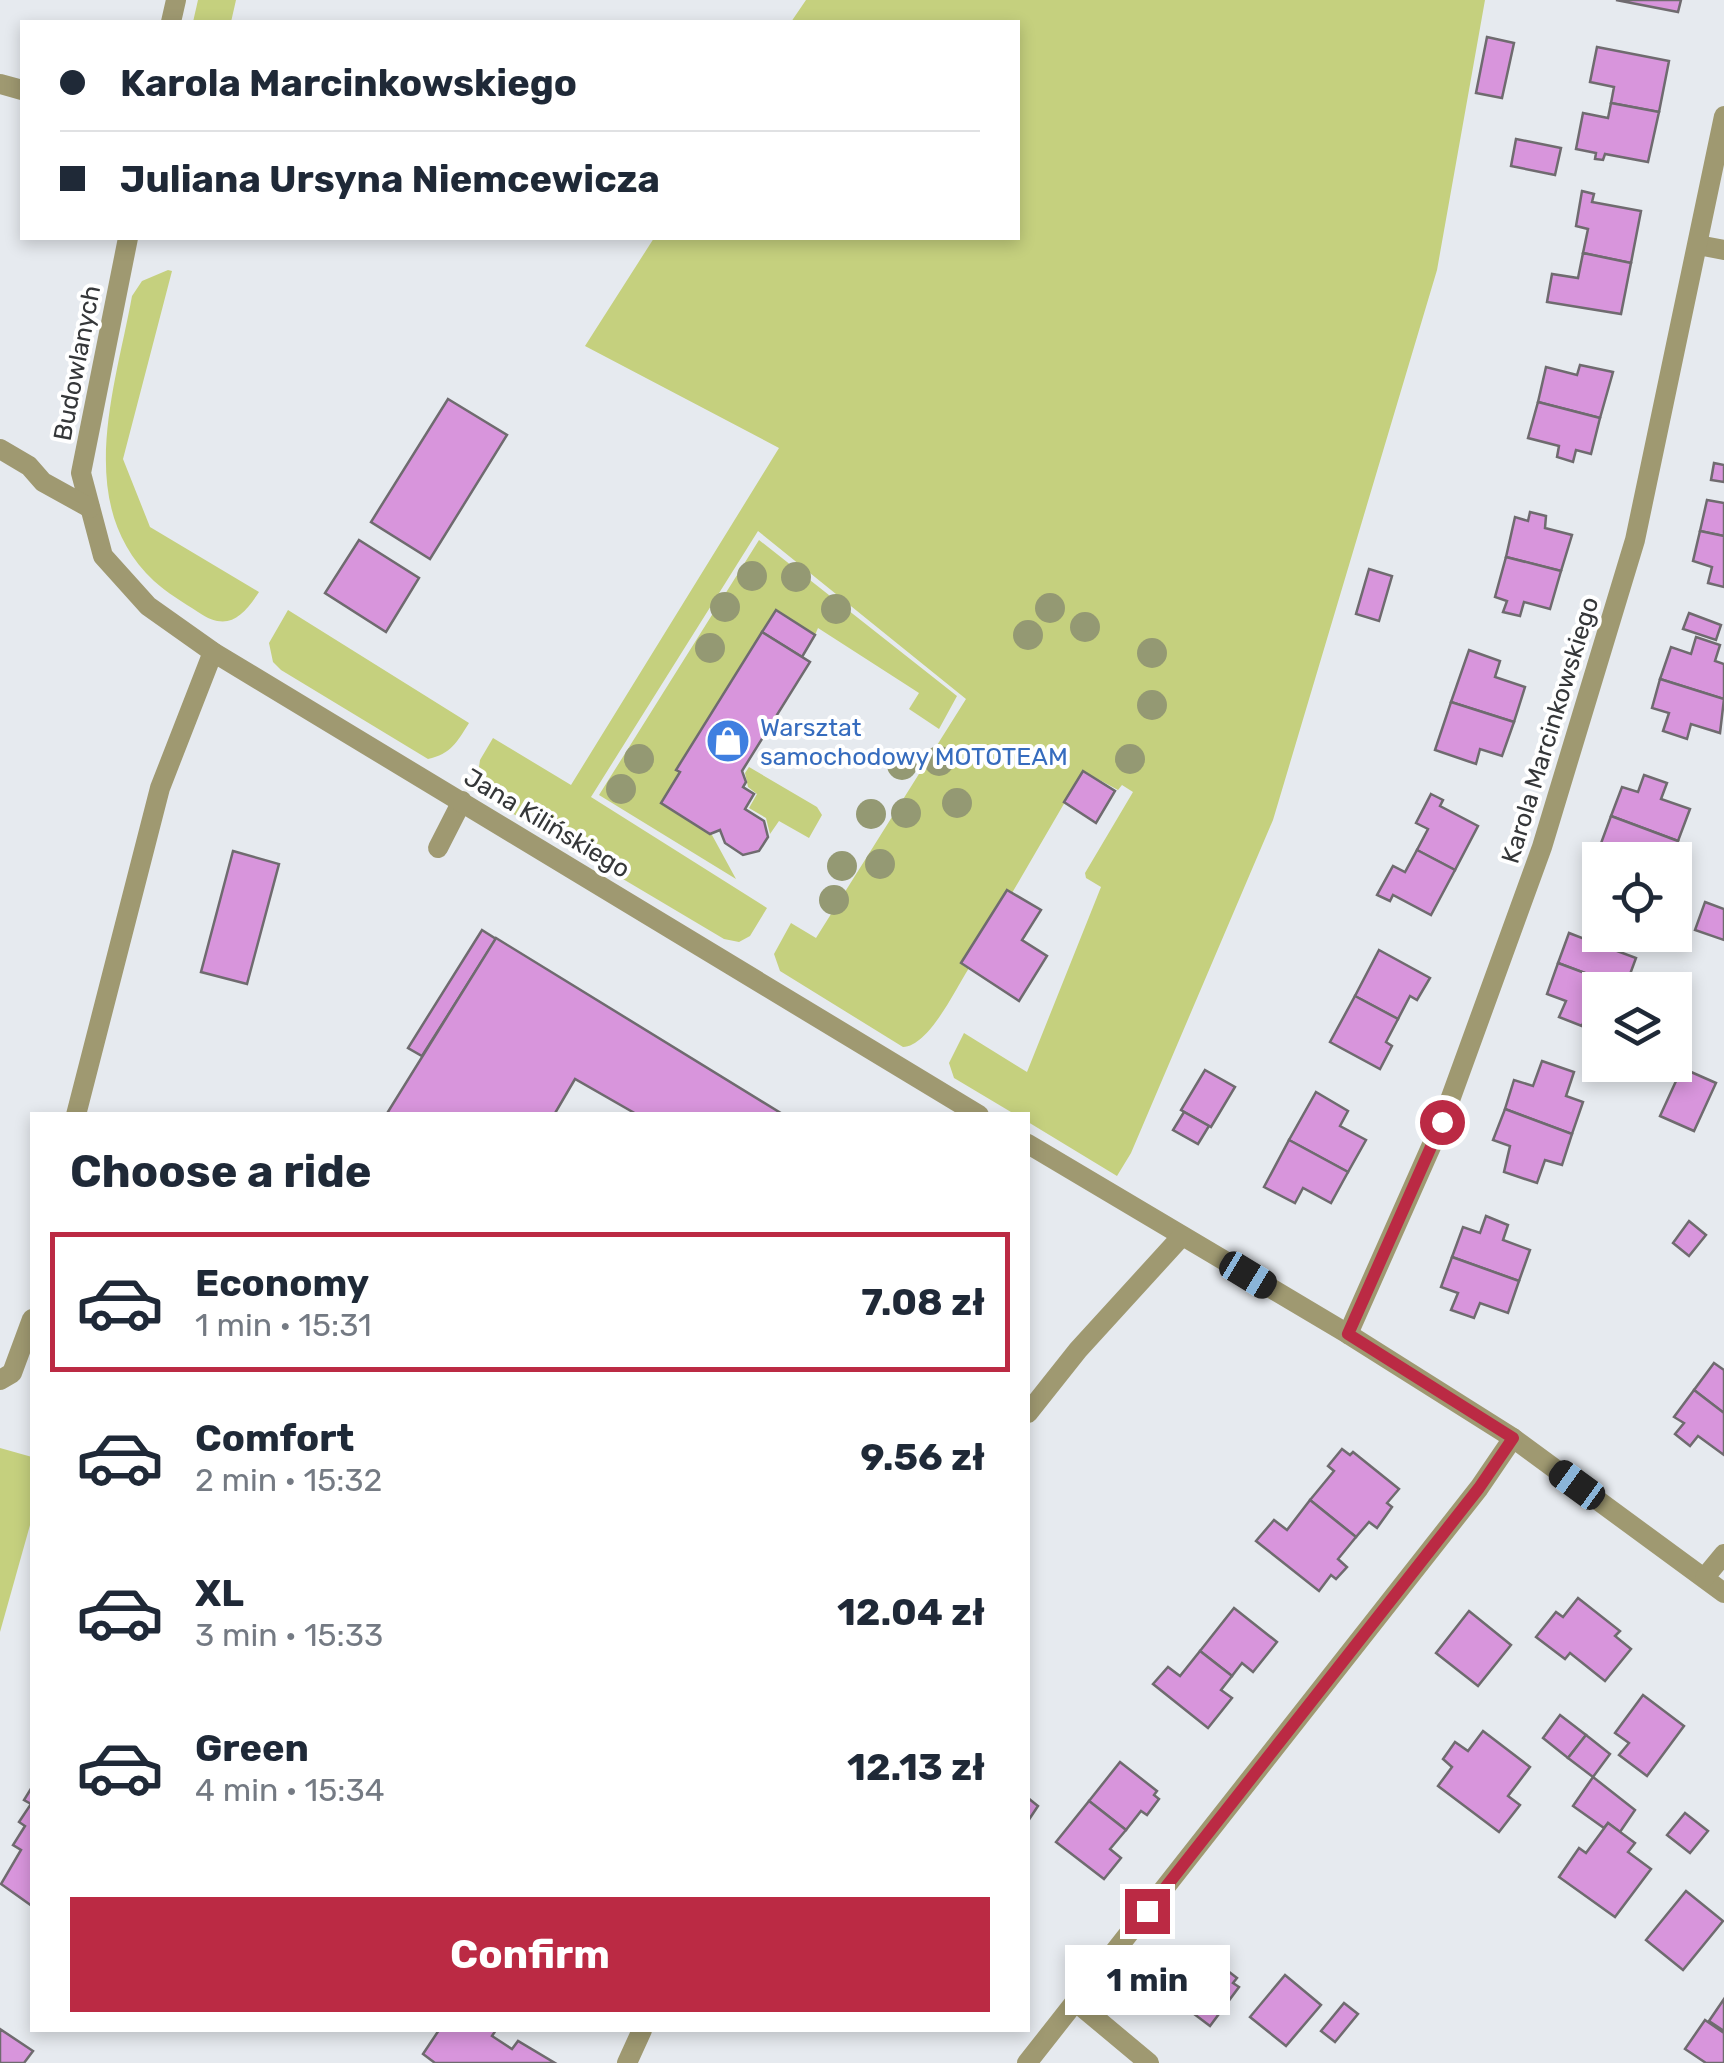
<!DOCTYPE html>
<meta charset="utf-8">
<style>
body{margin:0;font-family:Rubik,sans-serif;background:#f2f2f3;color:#1f2937;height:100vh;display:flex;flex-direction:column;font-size:38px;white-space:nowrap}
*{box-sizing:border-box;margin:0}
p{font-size:32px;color:#747a83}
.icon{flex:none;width:55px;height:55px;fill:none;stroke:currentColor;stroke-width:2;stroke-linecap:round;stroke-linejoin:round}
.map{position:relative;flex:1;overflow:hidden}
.sheet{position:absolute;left:30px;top:1112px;width:1000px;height:920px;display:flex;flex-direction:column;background:#fff;border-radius:0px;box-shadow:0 5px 15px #0003}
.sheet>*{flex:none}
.banner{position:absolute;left:20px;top:20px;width:1000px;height:220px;border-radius:0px;box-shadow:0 5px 15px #0003;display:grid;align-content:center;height:220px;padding:0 40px;background:#fff}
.controls{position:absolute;left:1582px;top:842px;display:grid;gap:20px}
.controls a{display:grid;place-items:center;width:110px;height:110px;border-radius:0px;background:#fff;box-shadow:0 5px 15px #0003;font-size:50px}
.end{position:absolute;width:45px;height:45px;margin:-22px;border:12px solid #bb2a44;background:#fff;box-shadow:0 0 0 5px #fff}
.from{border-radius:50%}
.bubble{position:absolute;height:70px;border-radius:0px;background:#fff;box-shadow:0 5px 15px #0003;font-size:32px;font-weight:700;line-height:70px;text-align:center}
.car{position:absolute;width:30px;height:60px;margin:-30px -15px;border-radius:12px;box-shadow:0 0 8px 2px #0007;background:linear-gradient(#222 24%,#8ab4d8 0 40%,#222 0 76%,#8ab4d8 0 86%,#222 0)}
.banner b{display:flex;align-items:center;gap:35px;height:95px;font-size:38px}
.banner b+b{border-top:2px solid #e0e1e3}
.banner i{width:25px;height:25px;background:#1f2937}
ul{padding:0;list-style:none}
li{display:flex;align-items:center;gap:30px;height:140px;margin:0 20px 15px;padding:0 20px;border:5px solid transparent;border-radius:0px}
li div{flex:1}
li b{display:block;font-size:38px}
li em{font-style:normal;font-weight:700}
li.current{border-color:#bb2a44}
li>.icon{width:90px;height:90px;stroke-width:1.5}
h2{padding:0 40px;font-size:45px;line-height:120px}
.action{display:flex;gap:20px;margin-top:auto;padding:20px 40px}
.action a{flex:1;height:115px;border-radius:0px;background:#bb2a44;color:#fff;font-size:40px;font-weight:700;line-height:115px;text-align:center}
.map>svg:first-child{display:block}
.green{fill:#c5d07e}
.building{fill:#d895dc;stroke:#6f6b6f;stroke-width:2.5}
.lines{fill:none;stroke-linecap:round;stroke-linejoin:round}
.lane{stroke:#9f9971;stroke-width:20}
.street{stroke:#9f9971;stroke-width:20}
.tree{fill:#949973}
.route{stroke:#bb2a44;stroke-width:12}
.labels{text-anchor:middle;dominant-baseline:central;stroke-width:8;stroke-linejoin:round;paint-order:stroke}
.street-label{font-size:25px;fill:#353739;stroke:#fff}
.shop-label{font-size:25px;fill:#366cbe;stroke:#fff;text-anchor:start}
</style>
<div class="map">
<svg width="1724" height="2063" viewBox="0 0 1724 2063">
<rect width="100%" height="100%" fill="#e6eaef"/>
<g class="green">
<polygon points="198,0 236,0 231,22 193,22"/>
<path d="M806,0H1485L1437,270L1273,820L1131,1153L1117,1176L1028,1122V1115H1016L954,1078L949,1063L964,1033L1027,1072L1101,887L1086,878L1085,873L1133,792L1122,785L1118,790L1083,771L1012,893L1007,890L962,963L969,968C955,990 929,1046 903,1047L780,971L774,954L791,923L816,938L966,699L758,531L591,797L767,908L750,936L739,942L724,939L488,799L477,781L480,760L493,738L571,785L779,448L585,346L654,238H1018V22H791Z"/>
<path d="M168,270L172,271L123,459L150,527L259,592C242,618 227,632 198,612C183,602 167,593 154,581C73,505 115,390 132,296L142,281Z"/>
<polygon points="759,540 957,696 939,729 909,709 919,693 818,628 815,635 776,610 676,769 736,879 599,795"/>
<path d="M288,610L469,723C457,742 451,754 428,759L281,670L273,662L269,643Z"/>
<polygon points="749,767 817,807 822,815 809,838 779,821 770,834 766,818 749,808 757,794 748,787 745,773"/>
<polygon points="0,1448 32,1457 32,1518 0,1632"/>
</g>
<g class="building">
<polygon points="1616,0 1681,0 1678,12"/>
<polygon points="1487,37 1514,43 1502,98 1476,93"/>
<polygon points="1597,47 1669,61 1659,112 1611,103 1614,87 1590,82"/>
<polygon points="1611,103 1659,112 1648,162 1605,154 1603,160 1595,159 1596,153 1576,149 1583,113 1608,118"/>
<polygon points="1516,139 1561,148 1555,175 1511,166"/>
<polygon points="1582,191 1594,194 1592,202 1641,211 1631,263 1583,253 1588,229 1576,226"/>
<polygon points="1583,253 1631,263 1621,314 1547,302 1552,274 1578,278"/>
<polygon points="1580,365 1613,372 1600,418 1538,402 1546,367 1577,375"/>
<polygon points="448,399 507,435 430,559 371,522"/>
<polygon points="1538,402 1600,418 1591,454 1576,450 1573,462 1557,457 1559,446 1528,438"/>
<polygon points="1714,463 1724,465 1724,482 1711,480"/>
<polygon points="1707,500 1724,503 1724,536 1700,531"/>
<polygon points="1530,512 1546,516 1545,528 1572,535 1561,571 1506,557 1515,517 1528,521"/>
<polygon points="1700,531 1724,536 1724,587 1708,583 1712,567 1693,561"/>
<polygon points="359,540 419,578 386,632 325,593"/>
<polygon points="1506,557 1561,571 1550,609 1524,602 1520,616 1503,612 1507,601 1495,597"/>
<polygon points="1369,569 1392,576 1379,621 1356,614"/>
<polygon points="776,610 815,635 802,657 762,632"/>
<polygon points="1689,613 1721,625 1716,640 1683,629"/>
<polygon points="762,632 810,662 742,771 746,782 743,787 754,794 745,809 764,821 768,837 759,851 743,855 725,843 720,830 710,834 661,803 680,772 676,770"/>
<polygon points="1696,637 1720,645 1715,661 1724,664 1724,699 1660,679 1671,647 1691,654"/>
<polygon points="1469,650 1500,661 1495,677 1525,687 1514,722 1451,702"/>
<polygon points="1660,679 1724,699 1720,733 1691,724 1687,739 1663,731 1669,713 1652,708"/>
<polygon points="1451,702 1514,722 1502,756 1480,749 1476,764 1435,750"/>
<polygon points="1083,771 1115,791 1096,823 1064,802"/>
<polygon points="1644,775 1667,783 1661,799 1690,809 1678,841 1611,816 1622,787 1638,792"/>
<polygon points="1431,794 1443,800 1440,806 1478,826 1455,870 1417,850 1428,829 1416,823"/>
<polygon points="1611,816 1678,841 1671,860 1614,860 1616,852 1600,846"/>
<polygon points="1417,850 1455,870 1431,915 1393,895 1390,901 1377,895 1393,866 1405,872"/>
<polygon points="233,851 279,864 247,984 201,972"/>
<polygon points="1007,890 1041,910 1022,940 1047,956 1019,1001 961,963"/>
<polygon points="1705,902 1724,909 1724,940 1695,930"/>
<polygon points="1594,923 1600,926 1600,935 1614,935 1609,948 1636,958 1625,988 1558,963 1569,933 1587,940"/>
<polygon points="482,930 496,939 422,1056 408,1048"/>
<polygon points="496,938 784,1115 638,1115 575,1079 554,1115 386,1115"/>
<polygon points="1379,950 1430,978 1417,1000 1410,996 1398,1019 1355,996"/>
<polygon points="1558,963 1625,988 1625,990 1600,990 1600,1015 1588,1010 1582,1026 1559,1017 1566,1001 1547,994"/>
<polygon points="1355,996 1398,1019 1386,1042 1392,1046 1380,1069 1330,1042"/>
<polygon points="1542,1061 1574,1072 1566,1096 1583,1102 1572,1134 1505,1109 1514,1080 1533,1086"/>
<polygon points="1682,1068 1716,1083 1694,1131 1660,1116"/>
<polygon points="1205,1070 1235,1087 1211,1127 1181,1110"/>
<polygon points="1316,1092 1348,1111 1340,1126 1366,1140 1348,1172 1289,1140"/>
<polygon points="1505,1109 1572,1134 1562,1165 1545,1160 1537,1183 1504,1172 1510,1146 1493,1140"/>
<polygon points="1184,1112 1209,1126 1198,1144 1173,1130"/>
<polygon points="1289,1140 1348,1172 1331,1203 1303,1188 1295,1203 1264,1187"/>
<polygon points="1486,1216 1508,1225 1503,1240 1530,1250 1519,1281 1452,1257 1463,1227 1480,1233"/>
<polygon points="1689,1221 1706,1235 1689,1256 1673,1243"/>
<polygon points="1452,1257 1519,1281 1508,1313 1480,1303 1474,1318 1451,1310 1458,1293 1441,1287"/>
<polygon points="1714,1363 1724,1370 1724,1413 1694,1390"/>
<polygon points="1694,1390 1724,1413 1724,1455 1698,1436 1690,1446 1675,1434 1684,1423 1674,1417"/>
<polygon points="1342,1449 1350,1455 1353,1452 1399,1489 1387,1503 1392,1507 1377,1528 1369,1522 1356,1537 1310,1500 1334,1471 1328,1466"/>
<polygon points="1310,1500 1356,1537 1338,1559 1347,1567 1336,1579 1331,1575 1319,1591 1256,1541 1274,1520 1287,1530"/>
<polygon points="1578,1598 1620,1631 1615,1636 1631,1649 1605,1681 1570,1653 1565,1659 1536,1637 1556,1612 1563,1617"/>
<polygon points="1234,1608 1277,1642 1253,1672 1242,1663 1232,1676 1200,1651"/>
<polygon points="1469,1611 1511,1645 1478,1686 1436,1653"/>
<polygon points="1200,1651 1232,1676 1221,1690 1232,1698 1208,1728 1153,1684 1168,1667 1180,1676"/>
<polygon points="1643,1695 1684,1726 1647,1776 1619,1755 1629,1743 1615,1733"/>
<polygon points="1560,1715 1586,1735 1568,1758 1543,1738"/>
<polygon points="1483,1731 1530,1767 1508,1796 1520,1805 1499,1832 1438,1786 1452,1767 1443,1759 1455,1742 1468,1751"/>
<polygon points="1586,1735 1610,1754 1593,1777 1568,1758"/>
<polygon points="1120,1762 1157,1791 1154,1795 1159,1799 1147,1815 1141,1811 1126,1830 1089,1801"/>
<polygon points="1593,1777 1635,1810 1620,1832 1608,1823 1604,1828 1573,1806"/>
<polygon points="32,1787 32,1906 1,1884 21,1850 13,1845 25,1826 19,1822 31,1804 24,1800"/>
<polygon points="1028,1798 1038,1806 1028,1821"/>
<polygon points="1089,1801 1126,1830 1110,1849 1121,1858 1104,1879 1056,1842"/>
<polygon points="1685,1813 1708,1831 1690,1853 1667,1835"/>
<polygon points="1608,1823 1635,1843 1628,1852 1651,1869 1615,1917 1559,1877 1579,1848 1586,1853"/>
<polygon points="1686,1891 1723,1921 1683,1970 1646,1940"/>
<polygon points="1198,1948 1237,1978 1233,1983 1239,1987 1210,2026 1165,1992 1178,1975 1169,1968 1179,1954 1188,1962"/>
<polygon points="1285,1975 1321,2005 1286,2046 1250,2017"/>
<polygon points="1724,1999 1724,2031 1709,2021"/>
<polygon points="1344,2003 1358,2014 1335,2042 1321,2031"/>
<polygon points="1705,2020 1724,2033 1724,2063 1706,2063 1685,2049"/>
<polygon points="0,2029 33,2051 24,2063 0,2063"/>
<polygon points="439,2030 496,2030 492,2036 512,2049 518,2041 555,2063 435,2063 423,2054"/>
</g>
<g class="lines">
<g class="lane">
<polyline points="0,84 22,90"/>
<polyline points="438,848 462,801"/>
<polyline points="76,1115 160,788 213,652"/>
<polyline points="0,1380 12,1373 32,1319"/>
</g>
<g class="street">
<polyline points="171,22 176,0"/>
<polyline points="128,238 81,473 103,556 148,606 213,652 979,1115"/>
<polyline points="1698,245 1724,250"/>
<polyline points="0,449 29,466 43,482 90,508"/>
<polyline points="1028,1144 1348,1334 1513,1438 1724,1593"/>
<polyline points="1348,1334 1442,1122 1542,847 1635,540 1724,116"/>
<polyline points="1028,1413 1078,1350 1182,1236"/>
<polyline points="1705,1577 1724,1554"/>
<polyline points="1076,2002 1149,2063"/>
<polyline points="627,2063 642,2030"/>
<polyline points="1027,2063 1479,1488 1513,1438"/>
</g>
</g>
<g class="tree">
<circle cx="752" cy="576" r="15"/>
<circle cx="796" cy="577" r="15"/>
<circle cx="725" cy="607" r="15"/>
<circle cx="1050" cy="608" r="15"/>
<circle cx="836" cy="609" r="15"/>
<circle cx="1085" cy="627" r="15"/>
<circle cx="1028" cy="635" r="15"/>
<circle cx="710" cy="648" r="15"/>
<circle cx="1152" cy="653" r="15"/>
<circle cx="1152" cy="705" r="15"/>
<circle cx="639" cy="759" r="15"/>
<circle cx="1130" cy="759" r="15"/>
<circle cx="939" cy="761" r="15"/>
<circle cx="902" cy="765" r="15"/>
<circle cx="621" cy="789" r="15"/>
<circle cx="957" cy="803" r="15"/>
<circle cx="906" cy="813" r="15"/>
<circle cx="871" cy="814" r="15"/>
<circle cx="880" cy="864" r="15"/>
<circle cx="842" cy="866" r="15"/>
<circle cx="834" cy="900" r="15"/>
</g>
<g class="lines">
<polyline class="route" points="1147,1911 1479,1488 1513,1438 1348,1334 1442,1122"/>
</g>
<defs>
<symbol id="shop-disc" viewBox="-11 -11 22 22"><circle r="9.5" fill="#3f7fe0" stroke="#fff"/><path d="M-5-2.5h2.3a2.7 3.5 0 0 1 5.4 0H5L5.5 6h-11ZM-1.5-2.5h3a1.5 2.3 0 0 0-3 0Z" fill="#fff"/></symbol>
</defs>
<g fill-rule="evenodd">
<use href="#shop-disc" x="703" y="716" width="50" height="50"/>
</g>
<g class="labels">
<g class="street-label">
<text transform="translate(77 363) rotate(-79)">Budowlanych</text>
<text transform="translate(1550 730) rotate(-73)">Karola Marcinkowskiego</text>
<text transform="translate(547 823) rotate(31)">Jana Kilińskiego</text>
</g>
<g class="shop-label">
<text x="760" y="727">Warsztat<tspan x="760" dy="29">samochodowy MOTOTEAM</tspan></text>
</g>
</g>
</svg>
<div class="controls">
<a><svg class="icon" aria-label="locate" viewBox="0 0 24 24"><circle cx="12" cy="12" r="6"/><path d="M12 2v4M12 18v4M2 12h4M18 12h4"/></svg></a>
<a><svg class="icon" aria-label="layers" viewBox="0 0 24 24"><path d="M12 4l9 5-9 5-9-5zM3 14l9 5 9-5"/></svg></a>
</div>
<i class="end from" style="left:1442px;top:1122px"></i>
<i class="end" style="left:1147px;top:1911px"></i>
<div class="bubble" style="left:1065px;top:1945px;width:165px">1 min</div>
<i class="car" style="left:1248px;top:1275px;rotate:121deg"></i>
<i class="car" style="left:1577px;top:1485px;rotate:306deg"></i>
<div class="banner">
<b><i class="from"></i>Karola Marcinkowskiego</b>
<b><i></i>Juliana Ursyna Niemcewicza</b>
</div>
<section class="sheet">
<h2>Choose a ride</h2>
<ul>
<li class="current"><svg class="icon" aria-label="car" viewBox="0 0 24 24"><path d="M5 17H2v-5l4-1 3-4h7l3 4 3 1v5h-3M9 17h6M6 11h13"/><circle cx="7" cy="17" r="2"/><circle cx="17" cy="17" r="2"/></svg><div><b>Economy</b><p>1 min · 15:31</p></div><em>7.08 zł</em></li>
<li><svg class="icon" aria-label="car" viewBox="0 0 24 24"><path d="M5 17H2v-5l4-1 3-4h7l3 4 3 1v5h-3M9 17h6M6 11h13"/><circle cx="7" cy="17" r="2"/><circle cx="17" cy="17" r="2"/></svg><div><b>Comfort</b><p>2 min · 15:32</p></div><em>9.56 zł</em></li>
<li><svg class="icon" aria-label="car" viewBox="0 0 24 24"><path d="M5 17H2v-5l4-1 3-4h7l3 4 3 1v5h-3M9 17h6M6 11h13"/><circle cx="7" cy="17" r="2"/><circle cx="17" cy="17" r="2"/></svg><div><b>XL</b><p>3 min · 15:33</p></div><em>12.04 zł</em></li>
<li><svg class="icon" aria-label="car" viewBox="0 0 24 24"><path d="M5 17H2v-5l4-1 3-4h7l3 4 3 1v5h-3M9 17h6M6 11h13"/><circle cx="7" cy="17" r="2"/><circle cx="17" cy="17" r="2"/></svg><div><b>Green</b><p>4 min · 15:34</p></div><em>12.13 zł</em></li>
</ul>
<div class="action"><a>Confirm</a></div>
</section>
</div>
